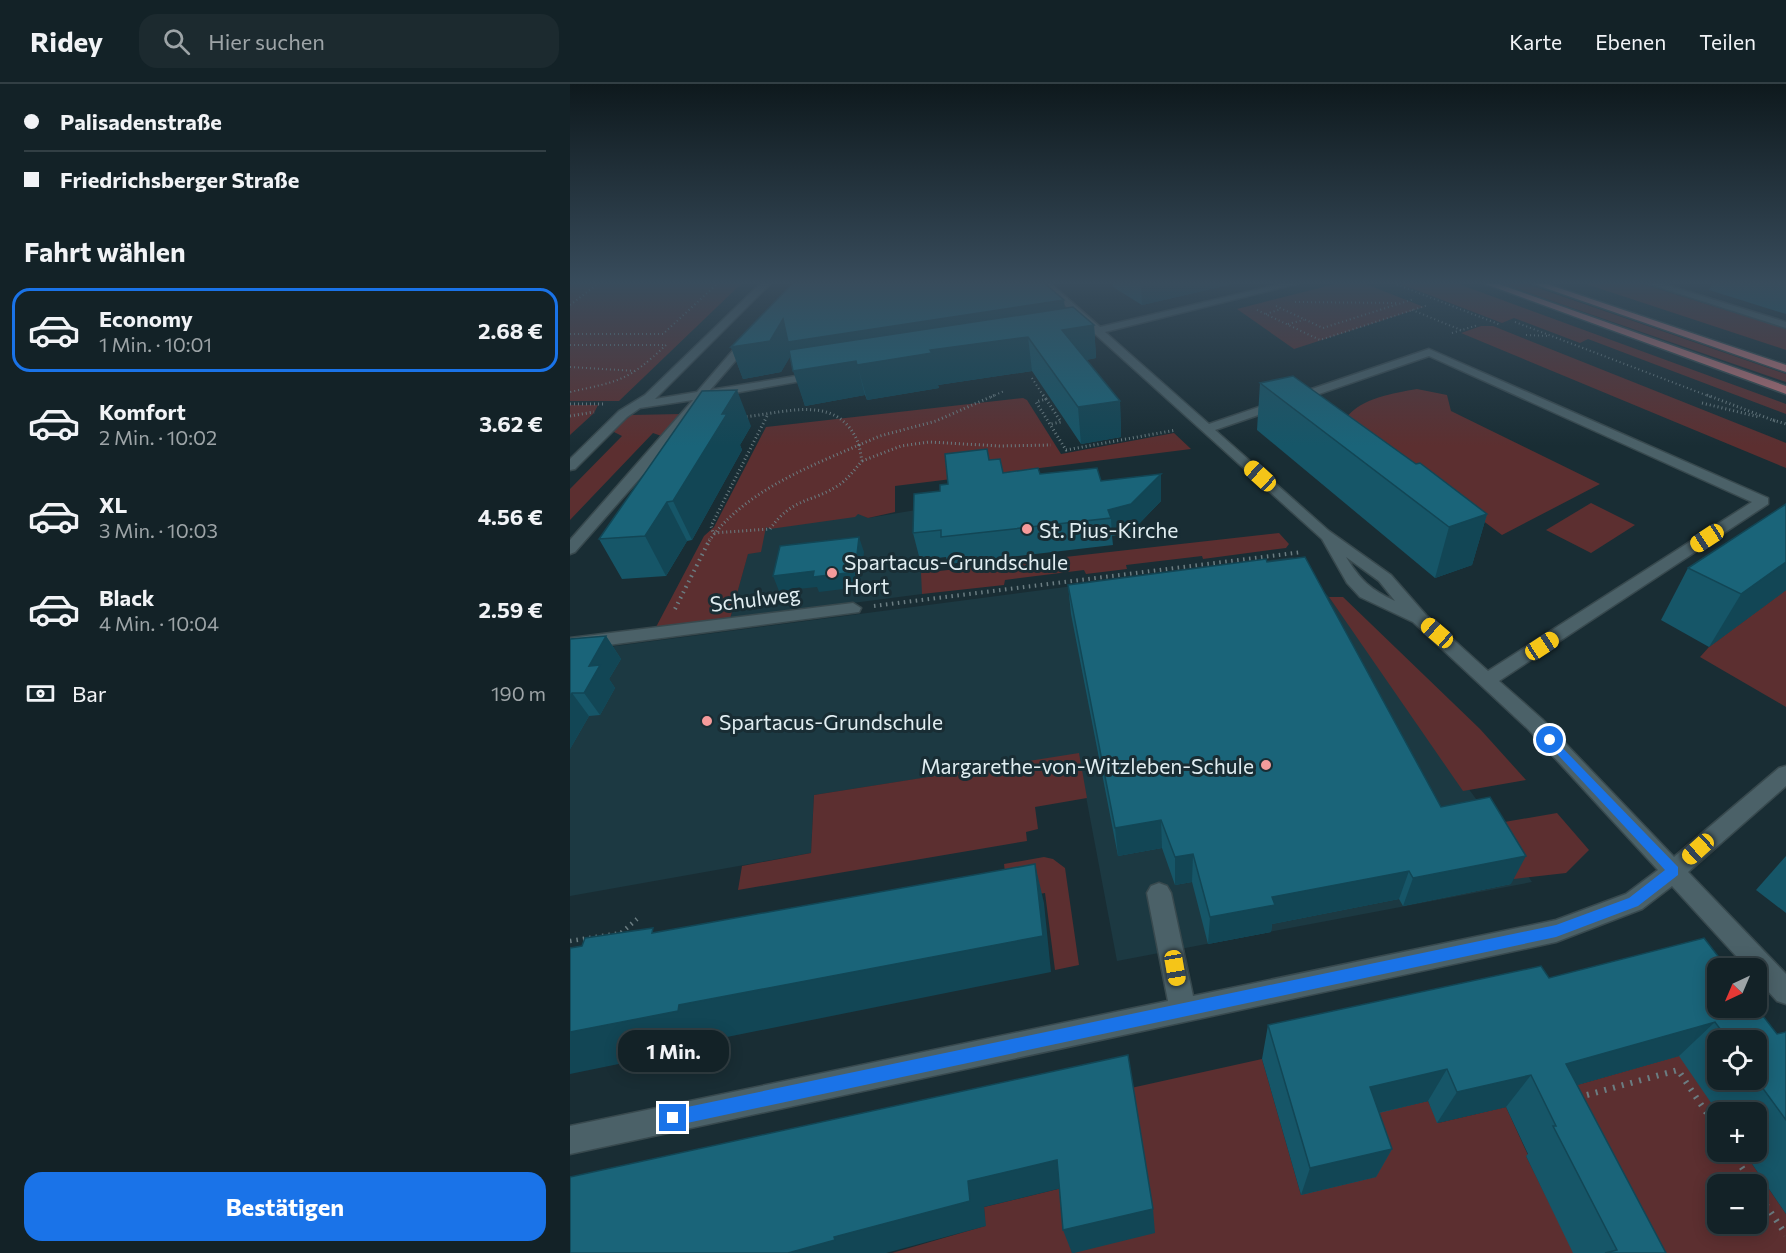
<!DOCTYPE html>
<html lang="de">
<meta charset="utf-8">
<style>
body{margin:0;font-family:Commissioner,sans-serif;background:#1c2a2f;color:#f1f3f6;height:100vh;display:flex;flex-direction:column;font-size:22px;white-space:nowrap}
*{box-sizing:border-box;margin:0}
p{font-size:20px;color:#9da4a7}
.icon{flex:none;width:33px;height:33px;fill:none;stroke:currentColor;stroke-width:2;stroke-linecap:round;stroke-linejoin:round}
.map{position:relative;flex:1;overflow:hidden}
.sheet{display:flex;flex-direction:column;background:#132227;width:570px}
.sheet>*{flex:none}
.banner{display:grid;align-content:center;height:132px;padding:0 24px;background:#132227}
.needle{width:39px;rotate:224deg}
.buttons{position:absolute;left:1137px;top:874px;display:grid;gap:12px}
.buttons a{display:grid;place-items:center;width:60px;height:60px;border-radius:12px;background:#132227;box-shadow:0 3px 15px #0003,0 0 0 2px #323f44;font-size:30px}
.end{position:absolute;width:27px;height:27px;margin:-14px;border:8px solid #1a73e8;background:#fff;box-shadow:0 0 0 3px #fff}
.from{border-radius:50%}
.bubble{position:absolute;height:42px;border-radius:18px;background:#132227;box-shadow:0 3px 15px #0003,0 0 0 2px #323f44;font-size:20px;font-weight:700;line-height:42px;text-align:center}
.car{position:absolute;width:18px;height:36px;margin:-18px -9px;border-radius:8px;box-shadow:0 0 4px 2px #0007;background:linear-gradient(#f5c518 24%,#345 0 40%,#f5c518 0 76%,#345 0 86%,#f5c518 0)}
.banner b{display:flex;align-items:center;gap:21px;height:57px;font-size:22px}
.banner b+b{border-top:2px solid #323f44}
.banner i{width:15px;height:15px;background:#f1f3f6}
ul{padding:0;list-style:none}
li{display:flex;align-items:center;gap:18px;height:84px;margin:0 12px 9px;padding:0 12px;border:3px solid transparent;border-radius:18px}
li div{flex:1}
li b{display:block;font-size:22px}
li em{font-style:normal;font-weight:700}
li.active{border-color:#1a73e8}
li>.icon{width:54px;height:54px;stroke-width:1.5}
h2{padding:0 24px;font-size:27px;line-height:72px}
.pay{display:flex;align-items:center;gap:15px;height:66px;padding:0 24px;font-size:22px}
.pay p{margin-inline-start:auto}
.primary-button{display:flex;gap:12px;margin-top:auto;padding:12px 24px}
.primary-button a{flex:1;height:69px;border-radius:18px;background:#1a73e8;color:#fff;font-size:24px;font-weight:700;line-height:69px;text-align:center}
header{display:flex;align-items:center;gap:36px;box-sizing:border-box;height:84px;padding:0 30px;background:#132227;border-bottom:2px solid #323f44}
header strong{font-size:28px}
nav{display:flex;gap:33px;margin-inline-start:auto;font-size:21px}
.search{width:420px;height:54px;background:#1c2a2f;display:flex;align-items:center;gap:15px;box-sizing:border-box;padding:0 21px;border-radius:18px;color:#9da4a7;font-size:22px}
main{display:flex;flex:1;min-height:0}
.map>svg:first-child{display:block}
.built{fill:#1c3942}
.green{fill:#5c2f30;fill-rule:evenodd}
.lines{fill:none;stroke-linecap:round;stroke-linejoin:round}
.minor-casing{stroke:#38494e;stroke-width:3}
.major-casing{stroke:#38494e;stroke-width:3}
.path-far4{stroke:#6b7d82;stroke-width:2;stroke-dasharray:1 3;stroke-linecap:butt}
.path-far3{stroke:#6b7d82;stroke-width:3;stroke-dasharray:1 3;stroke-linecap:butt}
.path-far2{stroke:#6b7d82;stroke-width:4;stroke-dasharray:1.5 4.5;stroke-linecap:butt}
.path-far1{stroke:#6b7d82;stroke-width:4.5;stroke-dasharray:1.5 5;stroke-linecap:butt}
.path{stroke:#6b7d82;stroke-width:6;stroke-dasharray:2 7;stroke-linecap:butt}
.minor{fill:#4b6168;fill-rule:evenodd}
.major{fill:#b66f75;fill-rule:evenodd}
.wall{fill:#165668;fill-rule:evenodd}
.shaded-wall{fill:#124655}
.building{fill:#1a6479;stroke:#124655;stroke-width:1.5}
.route{fill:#1a73e8}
.poi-dot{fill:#f59b9b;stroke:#192d34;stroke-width:2}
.labels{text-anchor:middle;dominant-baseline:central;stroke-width:6;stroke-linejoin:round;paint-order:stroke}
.poi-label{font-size:21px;fill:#e0edf1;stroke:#192d34;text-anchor:start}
.street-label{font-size:21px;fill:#e0edf1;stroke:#192d34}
</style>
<header>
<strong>Ridey</strong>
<div class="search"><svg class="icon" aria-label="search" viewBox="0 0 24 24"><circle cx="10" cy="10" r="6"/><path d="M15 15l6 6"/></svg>Hier suchen</div>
<nav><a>Karte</a><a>Ebenen</a><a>Teilen</a></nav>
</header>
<main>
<section class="sheet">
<div class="banner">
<b><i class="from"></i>Palisadenstraße</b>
<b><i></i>Friedrichsberger Straße</b>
</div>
<h2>Fahrt wählen</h2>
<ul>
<li class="active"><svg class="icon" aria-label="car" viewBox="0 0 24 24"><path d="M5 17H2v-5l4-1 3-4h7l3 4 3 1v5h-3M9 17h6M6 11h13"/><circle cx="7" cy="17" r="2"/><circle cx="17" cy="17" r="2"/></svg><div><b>Economy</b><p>1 Min. · 10:01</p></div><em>2.68 €</em></li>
<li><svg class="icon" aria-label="car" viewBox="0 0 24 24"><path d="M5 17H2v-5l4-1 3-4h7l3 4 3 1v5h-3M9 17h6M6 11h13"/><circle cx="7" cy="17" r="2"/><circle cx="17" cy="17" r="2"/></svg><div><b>Komfort</b><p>2 Min. · 10:02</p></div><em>3.62 €</em></li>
<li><svg class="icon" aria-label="car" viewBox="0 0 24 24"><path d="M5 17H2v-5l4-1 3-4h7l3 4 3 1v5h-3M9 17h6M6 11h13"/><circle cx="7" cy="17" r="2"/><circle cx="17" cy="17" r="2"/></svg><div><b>XL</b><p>3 Min. · 10:03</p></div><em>4.56 €</em></li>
<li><svg class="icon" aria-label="car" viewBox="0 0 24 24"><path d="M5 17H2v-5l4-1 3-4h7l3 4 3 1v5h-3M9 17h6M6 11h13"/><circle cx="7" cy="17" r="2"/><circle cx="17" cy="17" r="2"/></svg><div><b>Black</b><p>4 Min. · 10:04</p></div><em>2.59 €</em></li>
</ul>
<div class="pay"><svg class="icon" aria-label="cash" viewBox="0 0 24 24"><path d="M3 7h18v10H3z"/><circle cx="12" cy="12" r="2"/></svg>Bar<p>190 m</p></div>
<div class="primary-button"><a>Bestätigen</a></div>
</section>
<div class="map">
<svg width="1216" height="1169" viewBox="0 0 1216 1169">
<rect width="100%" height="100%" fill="#192d34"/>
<g class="built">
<polygon points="352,425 352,510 160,535 178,469 196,442 288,429 298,434"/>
<polygon points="723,473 759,513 925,741 962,798 547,877 508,670 244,711 241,769 0,812 0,568"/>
</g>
<g class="green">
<polygon points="0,199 172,199 49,317 0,317"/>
<polygon points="769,199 793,199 854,223 724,265 667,225"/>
<polygon points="828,199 886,199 1216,320 1216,330 1018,255 1010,259 944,234 932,239"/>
<polygon points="930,199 954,199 1216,290 1216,298"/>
<polygon points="1013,199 1069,199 1216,245 1216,266"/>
<polygon points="911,242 923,242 1216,359 1216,384 891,249"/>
<path d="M847,305L877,311L881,327L1030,400L932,451L776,334C791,314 824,309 847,305Z"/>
<polygon points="453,314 457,316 491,370 604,349 621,365 325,402 325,428 298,434 288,430 285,433 200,445 196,443 191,468 178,470 160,535 85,545 134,452 144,443 196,343"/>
<polygon points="0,321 28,321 24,329 0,351"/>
<polygon points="111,330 94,353 83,349 0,436 0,405 52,352 42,347 61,331"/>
<polygon points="1021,419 1065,441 1021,469 976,446"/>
<polygon points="709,449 719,460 716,464 633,475 632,472 556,481 557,485 516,490 514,486 435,496 434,501 352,510 351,489"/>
<polygon points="1216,506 1216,623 1130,573 1139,563"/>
<polygon points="759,513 773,513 910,645 956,696 893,707"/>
<polygon points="509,669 517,714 465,723 468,745 456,748 457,757 168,806 172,782 241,769 244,711"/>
<polygon points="987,729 1019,766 996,789 944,795 917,741"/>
<polygon points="474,773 483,775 495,784 509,881 485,886 475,809 438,815 434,780"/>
<path d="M1112,971L1148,1029V1068H1174L1216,1130V1169H1047L969,1012ZM1148,1101H1186V1140H1148Z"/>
<polygon points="692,975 731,1111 786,1034 858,1017 868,1039 936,1023 958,1071 956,1072 1004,1169 504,1169 561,1004"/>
<polygon points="496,1103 502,1169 322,1169 415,1142 414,1123"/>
</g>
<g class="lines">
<defs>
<g id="minor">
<polygon points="191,199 201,199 85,315 127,308 177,250 185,250 185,254 140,306 250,288 256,291 254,293 136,314 128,328 5,468 0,470 0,456 123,316 70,324 57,333 5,385 0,386 0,375 49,327 75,311"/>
<path d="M471,199H480L530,243L715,199H730L535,248L639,340L859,265L1198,414V420L929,597L972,635L1104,773L1209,684L1216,682V702L1118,788L1216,890V920L1207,917L1186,894V885H1178L1102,802L1072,825L986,858L0,1070V1042L598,917L577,809L581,802L589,799L597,802L601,809L623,912L986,836L1056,810L1088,786L958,645L843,538L790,513L777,499L752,455L525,250H516L515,248L520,245ZM859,272L1182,418L918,587L856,531L821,491L759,447L645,346ZM776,473L809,497L825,517C800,505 791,497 776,473Z"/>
<polygon points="1076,199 1090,199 1216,238 1216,244"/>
<polygon points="283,519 291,524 289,528 0,566 0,554"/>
</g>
<g id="major">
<polygon points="913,199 926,199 1216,302 1216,310"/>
<polygon points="961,199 974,199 1216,281 1216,288"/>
</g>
</defs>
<use href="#minor" class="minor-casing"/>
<use href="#major" class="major-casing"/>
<g class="path-far4">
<polyline points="823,199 931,241"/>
<polyline points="725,218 829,219"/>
<polyline points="0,221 29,199"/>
<polyline points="706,222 753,244 844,215"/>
<polyline points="687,226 750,256 858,221"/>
<polyline points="842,226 891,246"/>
<polyline points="696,230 711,225"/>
<polyline points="945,238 1141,313"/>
<polyline points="718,240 734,236"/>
<polyline points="882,249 908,241"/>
<polyline points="0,250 93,250 148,199"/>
<polyline points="956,251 979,252"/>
<path d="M0,261H96C58,297 50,297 0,308"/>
<polyline points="0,283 67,287"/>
<polyline points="462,294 474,313"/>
<polyline points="421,313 434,307"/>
</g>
<g class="path-far3">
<polyline points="473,311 476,315 466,318 496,366 606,346"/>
<polyline points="1137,311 1205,337"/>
<polyline points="476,315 491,338 481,340"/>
<polyline points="1132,319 1189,333"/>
<polyline points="0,320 33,320"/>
<polyline points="0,332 24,328"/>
<path d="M197,332L141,442L143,449L200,445C224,412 240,420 269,401C278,395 285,385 292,377L289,361L310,352L366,337L425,311"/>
<polyline points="1203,336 1216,340"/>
<polyline points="292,377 331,362 359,358 430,362 481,361"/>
<path d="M139,457C174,408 236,384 289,361C269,308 217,329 173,333"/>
</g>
<g class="path-far2">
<polyline points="304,522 732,468"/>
<polyline points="105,525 140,455"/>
</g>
<polyline class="path-far1" points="0,857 51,849 67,835"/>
<g class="path">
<polyline points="1017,1011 1108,986 1148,1046"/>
<polyline points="1162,1068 1183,1101"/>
<polyline points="1186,1106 1216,1151"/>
</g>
<use href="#minor" class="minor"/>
<use href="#major" class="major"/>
</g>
<g class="wall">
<polygon points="543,199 667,199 572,221 543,203"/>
<polygon points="1143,199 1216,199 1216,230 1139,206"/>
<polygon points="495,224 524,241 526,274 516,276 550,317 551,353 511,360 462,287 368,301 369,304 297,316 295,311 235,322 220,272 211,288 173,295 161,263"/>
<polygon points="690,299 917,430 902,481 865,494 687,346"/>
<polygon points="181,342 170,361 172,366 122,456 117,457 96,492 52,495 29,455"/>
<polygon points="419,376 433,389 470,390 531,397 591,417 562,447 542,452 543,461 378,480 376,473 350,476 343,449 370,407 378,400"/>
<polygon points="1216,420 1216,506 1139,563 1091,536 1118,484"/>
<polygon points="498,501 871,723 941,800 833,822 829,815 702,840 701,848 638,860 622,798 605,801 592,764 548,772 501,530"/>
<polygon points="36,552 51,575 39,595 45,604 30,631 19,632 0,665 0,555"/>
<polygon points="1216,772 1216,829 1186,806"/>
<path d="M979,894L1207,950L1216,948V1130L1174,1068H1186V1029H1148L1109,972L1007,1001L1096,1169H1003L956,1072L958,1070L936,1023L867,1039L858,1017L809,1029L822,1065L806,1093L731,1111L692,975L698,941ZM1148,957H1186V996H1148Z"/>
</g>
<g class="shaded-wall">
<polygon points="571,199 667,199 572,221"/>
<polygon points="494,216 497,245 524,241 526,274 495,280 458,253 462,287 368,301 369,304 297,316 287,280 295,311 235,322 223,287 222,270 211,288 173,295 161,263 213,235"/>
<polygon points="167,306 181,342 170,361 172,366 122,456 103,417 152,330"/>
<polygon points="550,317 551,353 511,360 508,323"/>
<polygon points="591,390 591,417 562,447 542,452 541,434 538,426"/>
<polygon points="97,418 117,457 96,492 75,452"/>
<polygon points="917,430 902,481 865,494 879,443"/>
<polygon points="289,453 294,468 290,503 249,508 247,503 209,507 203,492"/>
<polygon points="1216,478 1216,506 1139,563 1171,510"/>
<polygon points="36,552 51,575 39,595 45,604 30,631 14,609 19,582"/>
<polygon points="2,609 19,632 0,665 0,613"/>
<polygon points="591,736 592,764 548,772 545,744"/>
<polygon points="623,770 622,798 605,801 605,773"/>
<polygon points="956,772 941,800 833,822 843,794"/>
<polygon points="465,780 474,819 481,888 142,956 141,961 0,990 0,948 109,921"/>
<polygon points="839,787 829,815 702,840 701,848 638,860 640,833 702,813"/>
<polygon points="1145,938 1109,972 971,1011 996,980"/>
<polygon points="877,985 858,1017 786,1034 800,1003"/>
<polygon points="961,991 936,1023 867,1039 887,1008"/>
<polygon points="822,1065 806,1093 731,1111 740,1084"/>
<polygon points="487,1076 496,1103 414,1123 416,1142 316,1169 218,1169 264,1153 398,1097"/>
<polygon points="583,1125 585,1149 504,1169 502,1169 493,1146"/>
</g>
<g class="building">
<polygon points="223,199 474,199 494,216 218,258 213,235 200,257 161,263"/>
<polygon points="503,223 524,241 492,246 550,317 508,323 458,253 360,266 362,269 287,281 286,277 223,287 219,266"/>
<polygon points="723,292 846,380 850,379 917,430 879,443 690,299"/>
<polygon points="167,306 152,330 157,330 103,417 97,418 75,452 29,455 132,307"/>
<polygon points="417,365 419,376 430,375 433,389 468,384 470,390 527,384 531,397 591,390 561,420 538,426 541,434 371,453 371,446 343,449 344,410 370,407 370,401 378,400 375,370"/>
<polygon points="1216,420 1216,478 1171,510 1118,484"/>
<polygon points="289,453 285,488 243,493 244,487 203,492 210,462"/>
<polygon points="735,473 871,723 920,713 956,772 843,794 839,787 702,813 705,821 640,833 623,770 605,773 591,736 545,744 498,501 696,475 697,478"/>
<polygon points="36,552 19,582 30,581 14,609 2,609 0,613 0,555"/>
<polygon points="465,780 473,852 109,921 108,927 0,948 0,864 12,862 15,854 83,844 82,849"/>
<polygon points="1134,854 1158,885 1148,885 1148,924 1186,924 1186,923 1207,950 1216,948 1216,1036 1186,995 1186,957 1159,957 1145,938 996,980 1096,1169 1035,1169 1047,1166 983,1042 986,1042 961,991 887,1008 877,985 800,1003 822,1065 740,1084 698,941 971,882 979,894"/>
<polygon points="558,971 583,1125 493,1146 487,1076 398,1097 400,1117 264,1153 265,1156 218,1169 0,1169 0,1093"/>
</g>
<linearGradient id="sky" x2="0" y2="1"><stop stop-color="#0e191d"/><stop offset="0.55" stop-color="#384c5c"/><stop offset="1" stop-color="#384c5c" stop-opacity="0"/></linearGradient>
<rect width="1216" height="362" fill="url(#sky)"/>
<polygon class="route" points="980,651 1108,783 1108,791 1068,822 986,853 103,1042 98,1039 95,1034 98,1029 103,1026 986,841 1059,814 1095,786 976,658 976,653"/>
<g class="poi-dot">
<circle cx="457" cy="445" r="6"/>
<circle cx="262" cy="489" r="6"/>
<circle cx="137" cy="637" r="6"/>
<circle cx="696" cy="681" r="6"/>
</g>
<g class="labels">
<g class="poi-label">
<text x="469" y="445">St. Pius-Kirche</text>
<text x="274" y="477">Spartacus-Grundschule<tspan x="274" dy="24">Hort</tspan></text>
<text x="149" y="637">Spartacus-Grundschule</text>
<text x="684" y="681" text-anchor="end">Margarethe-von-Witzleben-Schule</text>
</g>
<g class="street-label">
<text transform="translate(185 514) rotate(-7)">Schulweg</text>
</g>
</g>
</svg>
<div class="buttons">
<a><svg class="needle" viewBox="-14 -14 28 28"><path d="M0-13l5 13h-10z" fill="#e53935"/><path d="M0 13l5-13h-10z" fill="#9da4a7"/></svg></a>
<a><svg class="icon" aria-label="locate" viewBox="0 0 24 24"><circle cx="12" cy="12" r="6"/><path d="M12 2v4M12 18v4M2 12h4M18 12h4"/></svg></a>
<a>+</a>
<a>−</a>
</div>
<i class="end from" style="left:980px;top:656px"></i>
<i class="end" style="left:103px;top:1034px"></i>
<div class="bubble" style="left:48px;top:946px;width:111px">1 Min.</div>
<i class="car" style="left:690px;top:392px;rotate:312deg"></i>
<i class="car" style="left:1137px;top:454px;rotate:237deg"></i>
<i class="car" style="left:867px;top:549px;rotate:311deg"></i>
<i class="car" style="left:972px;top:562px;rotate:57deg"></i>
<i class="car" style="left:1128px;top:765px;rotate:228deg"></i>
<i class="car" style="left:605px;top:884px;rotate:170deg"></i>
</div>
</main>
